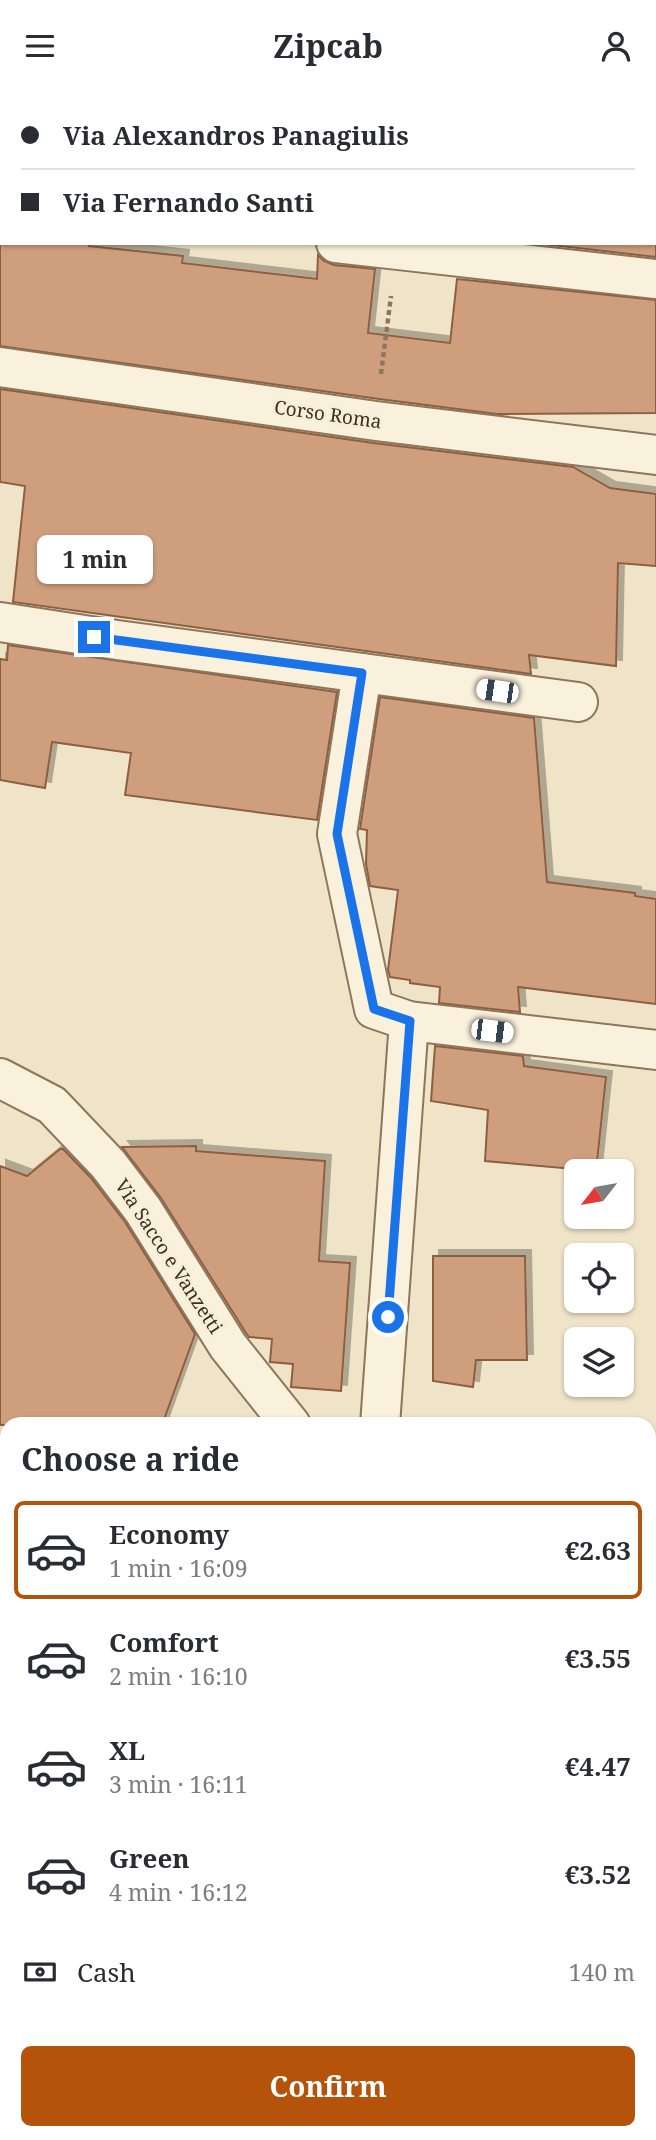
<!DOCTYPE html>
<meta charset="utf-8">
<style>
body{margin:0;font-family:"Noto Serif",serif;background:#f7f7f7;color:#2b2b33;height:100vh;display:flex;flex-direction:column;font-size:26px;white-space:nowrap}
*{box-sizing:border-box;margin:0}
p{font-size:23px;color:#7c7c81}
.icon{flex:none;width:38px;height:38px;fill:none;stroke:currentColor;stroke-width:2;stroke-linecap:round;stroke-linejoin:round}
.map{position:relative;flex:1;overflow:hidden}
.side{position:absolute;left:0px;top:1326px;width:656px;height:723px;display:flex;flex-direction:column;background:#fff;border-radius:21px 21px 0 0;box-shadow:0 2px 5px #0004}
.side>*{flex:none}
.banner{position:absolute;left:0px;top:0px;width:656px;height:154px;box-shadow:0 2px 5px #0004;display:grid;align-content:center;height:154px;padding:0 21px;background:#fff}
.needle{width:46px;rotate:239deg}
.fabs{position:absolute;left:564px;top:1068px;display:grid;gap:14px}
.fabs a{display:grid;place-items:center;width:70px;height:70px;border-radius:10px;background:#fff;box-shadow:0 2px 5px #0004;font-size:35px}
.end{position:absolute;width:32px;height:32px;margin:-16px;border:9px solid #1a73e8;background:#fff;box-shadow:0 0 0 4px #fff}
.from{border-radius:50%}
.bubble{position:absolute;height:49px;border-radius:10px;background:#fff;box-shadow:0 2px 5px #0004;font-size:23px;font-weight:700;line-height:49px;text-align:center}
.car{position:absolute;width:21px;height:42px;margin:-21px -10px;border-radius:9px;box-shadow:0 0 5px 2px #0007;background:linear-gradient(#fff 24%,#345 0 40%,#fff 0 76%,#345 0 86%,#fff 0)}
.banner b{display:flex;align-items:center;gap:24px;height:66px;font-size:26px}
.banner b+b{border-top:2px solid #e1e1e2}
.banner i{width:18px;height:18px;background:#2b2b33}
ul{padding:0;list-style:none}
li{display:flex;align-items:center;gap:21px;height:98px;margin:0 14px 10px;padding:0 7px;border:4px solid transparent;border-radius:10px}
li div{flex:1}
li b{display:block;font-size:26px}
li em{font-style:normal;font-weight:700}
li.current{border-color:#b45309}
li>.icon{width:63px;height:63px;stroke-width:1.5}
h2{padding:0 21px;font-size:32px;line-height:84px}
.pay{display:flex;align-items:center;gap:18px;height:77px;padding:0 21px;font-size:26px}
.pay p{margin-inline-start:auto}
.primary-button{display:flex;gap:14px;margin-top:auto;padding:14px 21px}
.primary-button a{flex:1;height:80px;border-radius:10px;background:#b45309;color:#fff;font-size:28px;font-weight:700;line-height:80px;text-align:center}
header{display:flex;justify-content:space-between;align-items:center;height:91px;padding:0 21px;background:#fff;font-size:32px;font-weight:700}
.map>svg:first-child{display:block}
.building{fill:#cf9f7d;stroke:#8d5f41;stroke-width:2;filter:url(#shadow)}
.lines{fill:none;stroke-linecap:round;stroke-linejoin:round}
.minor-casing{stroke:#8d765c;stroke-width:42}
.path{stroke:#8d765c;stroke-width:4.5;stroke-dasharray:5 3.5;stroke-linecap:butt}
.minor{stroke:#faf1dc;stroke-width:38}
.route{stroke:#1a73e8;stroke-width:9}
.labels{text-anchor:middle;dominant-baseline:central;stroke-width:6;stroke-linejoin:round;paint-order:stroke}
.street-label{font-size:19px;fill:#3d2e20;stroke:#f7eed8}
</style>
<header><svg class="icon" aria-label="menu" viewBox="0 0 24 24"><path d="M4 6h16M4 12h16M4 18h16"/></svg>Zipcab<svg class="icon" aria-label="person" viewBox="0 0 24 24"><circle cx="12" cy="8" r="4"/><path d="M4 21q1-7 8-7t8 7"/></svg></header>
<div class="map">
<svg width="656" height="2049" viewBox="0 0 656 2049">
<defs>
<filter id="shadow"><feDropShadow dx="6" dy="-6" stdDeviation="0" flood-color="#0004"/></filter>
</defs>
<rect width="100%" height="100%" fill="#f0e4c8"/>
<g class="building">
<polygon points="0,152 89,152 89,155 183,165 182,172 317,188 318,164 324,170 334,174 375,178 368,242 450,252 457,188 656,209 656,322 497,323 379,308 0,255"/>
<polygon points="534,152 656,152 656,166"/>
<polygon points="0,298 373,352 573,376 610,397 656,403 656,475 618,472 616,575 529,564 531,583 13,511 25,395 0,391"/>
<polygon points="8,554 337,601 317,729 125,704 131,662 52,651 45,697 0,689 0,568 7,569"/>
<polygon points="380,606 534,627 547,791 635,802 635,805 656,808 656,913 518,896 520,921 439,912 440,896 410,892 410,889 390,886 388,879 398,799 370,795 366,773 367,739 360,738"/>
<polygon points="435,955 523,965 524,975 606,986 596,1080 485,1070 488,1019 431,1010"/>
<polygon points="196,1055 196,1060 325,1070 319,1170 350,1172 341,1300 291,1296 293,1273 270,1271 272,1248 249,1246 246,1242 161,1107 122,1056"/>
<polygon points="60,1058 63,1058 91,1087 125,1131 195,1243 162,1334 0,1334 0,1075 27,1085"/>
<polygon points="433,1165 525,1165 527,1269 476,1269 473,1296 433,1290"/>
</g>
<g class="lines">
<defs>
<g id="minor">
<polyline points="95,2 95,0"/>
<polyline points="256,2 256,0"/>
<polyline points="398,2 398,0"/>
<polyline points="548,2 548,0"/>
<polyline points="0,112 2,112"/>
<polyline points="336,152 656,188"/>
<polyline points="0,276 376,330 656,364"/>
<polyline points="0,531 117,549 578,611"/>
<polyline points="362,582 337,743 374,918 409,930 656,959"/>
<polyline points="0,987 52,1014 108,1073 143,1119 228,1255 291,1334"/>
<polyline points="380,1334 409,930"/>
<polyline points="0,1370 7,1370"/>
<polyline points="649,1372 656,1373"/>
<polyline points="0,1427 7,1407"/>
<polyline points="0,1771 7,1774"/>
<polyline points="377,2042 377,2049"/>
</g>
</defs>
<use href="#minor" class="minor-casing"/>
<polyline class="path" points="381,283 391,205"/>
<use href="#minor" class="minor"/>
</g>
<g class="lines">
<polyline class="route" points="94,546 362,582 337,743 374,918 410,930 388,1226"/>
</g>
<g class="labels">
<g class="street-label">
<text transform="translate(328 323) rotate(8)">Corso Roma</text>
<text transform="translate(169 1165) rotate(57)">Via Sacco e Vanzetti</text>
</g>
</g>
</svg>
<div class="fabs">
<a><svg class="needle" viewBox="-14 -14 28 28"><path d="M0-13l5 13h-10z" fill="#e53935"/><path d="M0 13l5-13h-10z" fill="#7c7c81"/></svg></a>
<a><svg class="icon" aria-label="locate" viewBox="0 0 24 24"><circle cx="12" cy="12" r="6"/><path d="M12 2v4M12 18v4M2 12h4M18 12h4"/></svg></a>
<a><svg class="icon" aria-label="layers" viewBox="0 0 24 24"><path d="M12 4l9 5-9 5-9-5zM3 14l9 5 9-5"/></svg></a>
</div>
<i class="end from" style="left:388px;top:1226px"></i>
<i class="end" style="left:94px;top:546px"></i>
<div class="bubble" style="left:37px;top:444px;width:116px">1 min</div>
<i class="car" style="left:497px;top:600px;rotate:278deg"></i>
<i class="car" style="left:492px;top:940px;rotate:97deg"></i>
<div class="banner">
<b><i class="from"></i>Via Alexandros Panagiulis</b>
<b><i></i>Via Fernando Santi</b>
</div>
<section class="side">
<h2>Choose a ride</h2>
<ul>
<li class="current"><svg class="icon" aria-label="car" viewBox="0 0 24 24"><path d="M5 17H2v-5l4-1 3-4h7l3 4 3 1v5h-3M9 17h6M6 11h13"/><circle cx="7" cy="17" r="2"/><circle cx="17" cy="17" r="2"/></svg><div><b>Economy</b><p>1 min · 16:09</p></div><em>€2.63</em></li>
<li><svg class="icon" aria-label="car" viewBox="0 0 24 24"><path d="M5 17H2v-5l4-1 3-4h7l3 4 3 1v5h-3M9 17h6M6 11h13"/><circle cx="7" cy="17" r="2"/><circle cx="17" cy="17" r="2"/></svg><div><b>Comfort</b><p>2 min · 16:10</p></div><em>€3.55</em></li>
<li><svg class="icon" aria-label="car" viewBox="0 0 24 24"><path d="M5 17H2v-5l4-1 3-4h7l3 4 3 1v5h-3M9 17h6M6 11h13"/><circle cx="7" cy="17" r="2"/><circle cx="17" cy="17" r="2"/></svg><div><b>XL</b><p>3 min · 16:11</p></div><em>€4.47</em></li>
<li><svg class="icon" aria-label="car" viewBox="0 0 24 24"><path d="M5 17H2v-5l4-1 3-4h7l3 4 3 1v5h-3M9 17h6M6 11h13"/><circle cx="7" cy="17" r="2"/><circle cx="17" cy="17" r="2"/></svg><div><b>Green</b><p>4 min · 16:12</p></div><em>€3.52</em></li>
</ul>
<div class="pay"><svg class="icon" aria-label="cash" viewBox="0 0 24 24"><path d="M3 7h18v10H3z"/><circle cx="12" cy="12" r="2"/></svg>Cash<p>140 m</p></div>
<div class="primary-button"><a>Confirm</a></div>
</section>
</div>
